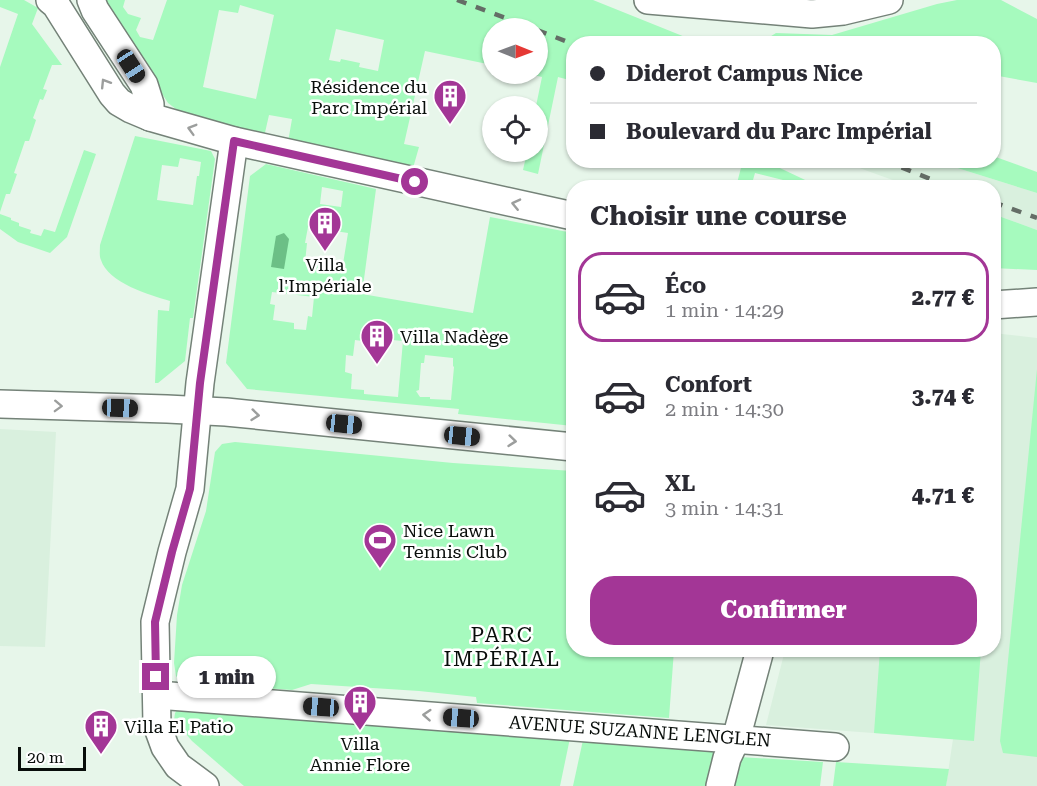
<!DOCTYPE html>
<html lang="fr">
<meta charset="utf-8">
<style>
body{margin:0;font-family:"Roboto Serif",serif;background:#f7f7f7;color:#2b2b33;height:100vh;display:flex;flex-direction:column;font-size:22px;white-space:nowrap}
*{box-sizing:border-box;margin:0}
p{font-size:20px;color:#7c7c81}
.icon{flex:none;width:33px;height:33px;fill:none;stroke:currentColor;stroke-width:2;stroke-linecap:round;stroke-linejoin:round}
.map{position:relative;flex:1;overflow:hidden}
.panel{position:absolute;left:566px;top:180px;width:435px;height:477px;display:flex;flex-direction:column;background:#fff;border-radius:24px;box-shadow:0 2px 4px #0004}
.panel>*{flex:none}
.hud{position:absolute;left:566px;top:36px;width:435px;height:132px;border-radius:24px;box-shadow:0 2px 4px #0004;display:grid;align-content:center;height:132px;padding:0 24px;background:#fff}
.needle{width:39px;rotate:91deg}
.fabs{position:absolute;left:482px;top:18px;display:grid;gap:12px}
.fabs a{display:grid;place-items:center;width:66px;height:66px;border-radius:50%;background:#fff;box-shadow:0 2px 4px #0004;font-size:30px}
.scale{position:absolute;left:18px;bottom:15px;width:68px;box-sizing:border-box;padding-left:6px;border:3px solid #080d0a;border-top:0;font-size:16px;line-height:21px;white-space:nowrap;color:#080d0a;-webkit-text-stroke:4px #fff;paint-order:stroke}
.end{position:absolute;width:27px;height:27px;margin:-14px;border:8px solid #a33696;background:#fff;box-shadow:0 0 0 3px #fff}
.from{border-radius:50%}
.bubble{position:absolute;height:42px;border-radius:21px;background:#fff;box-shadow:0 2px 4px #0004;font-size:20px;font-weight:800;line-height:42px;text-align:center}
.car{position:absolute;width:18px;height:36px;margin:-18px -9px;border-radius:8px;box-shadow:0 0 4px 2px #0007;background:linear-gradient(#222 24%,#8ab4d8 0 40%,#222 0 76%,#8ab4d8 0 86%,#222 0)}
.hud b{display:flex;align-items:center;gap:21px;height:57px;font-size:22px}
.hud b+b{border-top:2px solid #e1e1e2}
.hud i{width:15px;height:15px;background:#2b2b33}
ul{padding:0;list-style:none}
li{display:flex;align-items:center;gap:18px;height:90px;margin:0 12px 9px;padding:0 12px;border:3px solid transparent;border-radius:24px}
li div{flex:1}
li b{display:block;font-size:22px}
li em{font-style:normal;font-weight:800}
li.selected{border-color:#a33696}
li>.icon{width:54px;height:54px;stroke-width:1.5}
h2{padding:0 24px;font-size:27px;line-height:72px}
.primary-button{display:flex;gap:12px;margin-top:auto;padding:12px 24px}
.primary-button a{flex:1;height:69px;border-radius:24px;background:#a33696;color:#fff;font-size:24px;font-weight:800;line-height:69px;text-align:center}
.map>svg:first-child{display:block}
.built{fill:#d9f0de}
.green{fill:#a6fabe;fill-rule:evenodd}
.water{fill:#6cbf86}
.lines{fill:none;stroke-linecap:round;stroke-linejoin:round}
.minor-casing{stroke:#748278;stroke-width:30}
.minor{stroke:#fff;stroke-width:27}
.rail{stroke:#646d66;stroke-width:4.5;stroke-dasharray:10 10;stroke-linecap:butt}
.oneway{stroke:#9c9e9d}
.route{stroke:#a33696;stroke-width:8}
.labels{text-anchor:middle;dominant-baseline:central;stroke-width:5;stroke-linejoin:round;paint-order:stroke}
.poi-label{font-size:18px;fill:#080d0a;stroke:#fff;text-anchor:start}
.street-label{font-size:18px;fill:#080d0a;stroke:#fff}
.quarter-label{font-size:21px;letter-spacing:1.5px;fill:#080d0a;stroke:#fff}
</style>
<div class="map">
<svg width="1037" height="786" viewBox="0 0 1037 786">
<rect width="100%" height="100%" fill="#e7f6ea"/>
<g class="built">
<polygon points="840,161 935,161 1037,193 1037,230 993,214 993,188 912,187"/>
<polygon points="993,333 1037,338 1037,786 946,786 953,739 766,725 785,650 993,650"/>
<polygon points="0,429 56,432 45,647 0,646"/>
</g>
<g class="green">
<polygon points="0,0 24,0 38,8 32,24 62,65 52,65 43,89 47,90 43,100 40,99 33,118 36,120 29,141 25,141 14,173 17,174 10,194 6,194 0,212 0,67 18,14 0,7"/>
<path d="M102,0H125L123,7L128,14L141,18L136,30L140,37L153,40L167,0H593L700,43L573,44V81L558,77L538,174L523,170L527,152H537L536,106L542,77L529,74H537V28H492V65L425,51L404,144L419,147L413,168L288,142L292,119L269,115L264,137L189,119L168,103ZM240,5L274,15L256,99L203,87L219,10L238,13ZM336,29L384,40L378,71L359,67L360,63L341,59L340,62L329,60Z"/>
<polygon points="957,0 1001,0 1037,19 1037,83 993,75 993,44 760,43 776,33 832,35 937,4"/>
<path d="M135,136L211,151L215,159L193,318H190L185,361L158,383H155L158,310L169,311L170,301C150,295 108,283 101,260C99,256 100,250 100,245ZM180,158L201,162L199,176H197L193,205L157,200L162,165L178,167Z"/>
<polygon points="84,150 96,154 67,237 50,253 18,242 0,229 0,214 11,218 11,220 19,223 19,226 31,230 30,233 41,236 44,229 55,232"/>
<polygon points="993,156 1037,172 1037,193 935,161 993,160"/>
<polygon points="743,160 765,161 820,187 799,187 783,180 755,173 751,187 736,187"/>
<path d="M266,164L376,189L362,294L473,313L490,217L573,233V426L458,414L459,409L247,389L226,363L250,176ZM322,187L343,191L341,207L320,204ZM328,223L335,224V231L348,233L342,270L320,267V265L305,263L307,243H305L308,227L327,229ZM272,292L314,297L312,317L308,316L306,330L294,329V323L273,320L275,305L270,304ZM371,338L403,341L398,397L364,394V390L351,389L352,374L345,372L346,355L353,356L355,340L370,342ZM425,355L453,358V366L454,367L451,400L430,399V397H420L416,391L419,390L421,363H424Z"/>
<polygon points="993,214 1037,230 1037,270 993,268"/>
<polygon points="1037,369 1037,757 1003,753 1000,741"/>
<polygon points="235,442 453,463 573,471 573,650 674,650 669,718 477,703 476,697 419,691 311,684 292,690 181,682 176,676 174,663 177,615 182,585 206,511 215,452 222,444"/>
<polygon points="880,650 981,650 974,741 874,733"/>
<polygon points="178,709 570,738 560,786 244,786 192,741 174,720 175,713"/>
<polygon points="583,740 721,751 712,786 573,786"/>
<polygon points="739,757 823,762 820,786 731,786"/>
<polygon points="836,762 949,769 946,786 833,786"/>
</g>
<polygon class="water" points="284,233 289,239 284,269 271,267 276,236"/>
<g class="lines">
<defs>
<g id="minor">
<polyline points="50,0 56,5 112,94 119,102 131,109 150,117 234,141 573,216"/>
<polyline points="91,0 95,10 144,85 150,104 150,117"/>
<polyline points="648,0 812,14 843,11 889,0"/>
<polyline points="993,305 1037,302"/>
<polyline points="0,404 167,409 226,412 573,447"/>
<polyline points="157,695 835,747"/>
<polyline points="205,786 178,766 165,747 157,725 155,622 172,552 190,489 200,383 234,141"/>
<polyline points="720,786 727,758 736,739 760,650"/>
</g>
</defs>
<use href="#minor" class="minor-casing"/>
<use href="#minor" class="minor"/>
<g class="rail">
<polyline points="457,0 533,28"/>
<polyline points="537,30 573,44"/>
<polyline points="883,160 953,188"/>
<polyline points="993,202 1037,218"/>
</g>
</g>
<defs><path id="oneway-chevron" d="M-2-3.5L2.5 0L-2 3.5" fill="none" stroke-width="1.6" stroke-linecap="round" stroke-linejoin="round" transform="scale(1.5)"/></defs>
<g class="oneway">
<use href="#oneway-chevron" transform="translate(105 83) rotate(-122)"/>
<use href="#oneway-chevron" transform="translate(192 129) rotate(-164)"/>
<use href="#oneway-chevron" transform="translate(516 204) rotate(-167)"/>
<use href="#oneway-chevron" transform="translate(58 406) rotate(2)"/>
<use href="#oneway-chevron" transform="translate(255 415) rotate(6)"/>
<use href="#oneway-chevron" transform="translate(512 441) rotate(6)"/>
<use href="#oneway-chevron" transform="translate(427 715) rotate(-176)"/>
</g>
<g class="lines">
<polyline class="route" points="156,677 155,622 172,552 190,489 200,383 234,141 415,182"/>
</g>
<defs>
<symbol id="building-pin" viewBox="-11 -11 22 30"><path d="M0 17L-7.5 6A9.5 9.5 0 1 1 7.5 6Z" fill="#a33696" stroke="#fff"/><path d="M-4-6H4V6H1V3H-1V6H-4ZM-2.5-4.3h1.7v1.8h-1.7ZM.8-4.3h1.7v1.8H.8ZM-2.5-1h1.7V.8h-1.7ZM.8-1h1.7V.8H.8Z" fill="#fff"/></symbol>
<symbol id="stadium-pin" viewBox="-11 -11 22 30"><path d="M0 17L-7.5 6A9.5 9.5 0 1 1 7.5 6Z" fill="#a33696" stroke="#fff"/><path d="M0-5a6.5 5 0 1 0 0 10a6.5 5 0 1 0 0-10ZM-3.5-1.8h7v3.6h-7Z" fill="#fff"/></symbol>
</defs>
<g fill-rule="evenodd">
<use href="#building-pin" x="431" y="77" width="38" height="52"/>
<use href="#building-pin" x="306" y="204" width="38" height="52"/>
<use href="#building-pin" x="358" y="317" width="38" height="52"/>
<use href="#stadium-pin" x="361" y="521" width="38" height="52"/>
<use href="#building-pin" x="341" y="683" width="38" height="52"/>
<use href="#building-pin" x="82" y="707" width="38" height="52"/>
</g>
<g class="labels">
<g class="poi-label">
<text x="427" y="86" text-anchor="end">Résidence du<tspan x="427" dy="21">Parc Impérial</tspan></text>
<text x="325" y="264" text-anchor="middle">Villa<tspan x="325" dy="21">l'Impériale</tspan></text>
<text x="400" y="336">Villa Nadège</text>
<text x="403" y="530">Nice Lawn<tspan x="403" dy="21">Tennis Club</tspan></text>
<text x="124" y="726">Villa El Patio</text>
<text x="360" y="743" text-anchor="middle">Villa<tspan x="360" dy="21">Annie Flore</tspan></text>
</g>
<g class="street-label">
<text transform="translate(640 731) rotate(4)">AVENUE SUZANNE LENGLEN</text>
</g>
<g class="quarter-label">
<text x="502" y="635">PARC<tspan x="502" dy="24">IMPÉRIAL</tspan></text>
</g>
</g>
</svg>
<div class="fabs">
<a><svg class="needle" viewBox="-14 -14 28 28"><path d="M0-13l5 13h-10z" fill="#e53935"/><path d="M0 13l5-13h-10z" fill="#7c7c81"/></svg></a>
<a><svg class="icon" aria-label="locate" viewBox="0 0 24 24"><circle cx="12" cy="12" r="6"/><path d="M12 2v4M12 18v4M2 12h4M18 12h4"/></svg></a>
</div>
<div class="scale">20 m</div>
<i class="end from" style="left:415px;top:182px"></i>
<i class="end" style="left:156px;top:677px"></i>
<div class="bubble" style="left:177px;top:656px;width:99px">1 min</div>
<i class="car" style="left:131px;top:66px;rotate:147deg"></i>
<i class="car" style="left:120px;top:408px;rotate:92deg"></i>
<i class="car" style="left:344px;top:424px;rotate:96deg"></i>
<i class="car" style="left:462px;top:436px;rotate:96deg"></i>
<i class="car" style="left:321px;top:707px;rotate:274deg"></i>
<i class="car" style="left:461px;top:718px;rotate:274deg"></i>
<div class="hud">
<b><i class="from"></i>Diderot Campus Nice</b>
<b><i></i>Boulevard du Parc Impérial</b>
</div>
<section class="panel">
<h2>Choisir une course</h2>
<ul>
<li class="selected"><svg class="icon" aria-label="car" viewBox="0 0 24 24"><path d="M5 17H2v-5l4-1 3-4h7l3 4 3 1v5h-3M9 17h6M6 11h13"/><circle cx="7" cy="17" r="2"/><circle cx="17" cy="17" r="2"/></svg><div><b>Éco</b><p>1 min · 14:29</p></div><em>2.77 €</em></li>
<li><svg class="icon" aria-label="car" viewBox="0 0 24 24"><path d="M5 17H2v-5l4-1 3-4h7l3 4 3 1v5h-3M9 17h6M6 11h13"/><circle cx="7" cy="17" r="2"/><circle cx="17" cy="17" r="2"/></svg><div><b>Confort</b><p>2 min · 14:30</p></div><em>3.74 €</em></li>
<li><svg class="icon" aria-label="car" viewBox="0 0 24 24"><path d="M5 17H2v-5l4-1 3-4h7l3 4 3 1v5h-3M9 17h6M6 11h13"/><circle cx="7" cy="17" r="2"/><circle cx="17" cy="17" r="2"/></svg><div><b>XL</b><p>3 min · 14:31</p></div><em>4.71 €</em></li>
</ul>
<div class="primary-button"><a>Confirmer</a></div>
</section>
</div>
